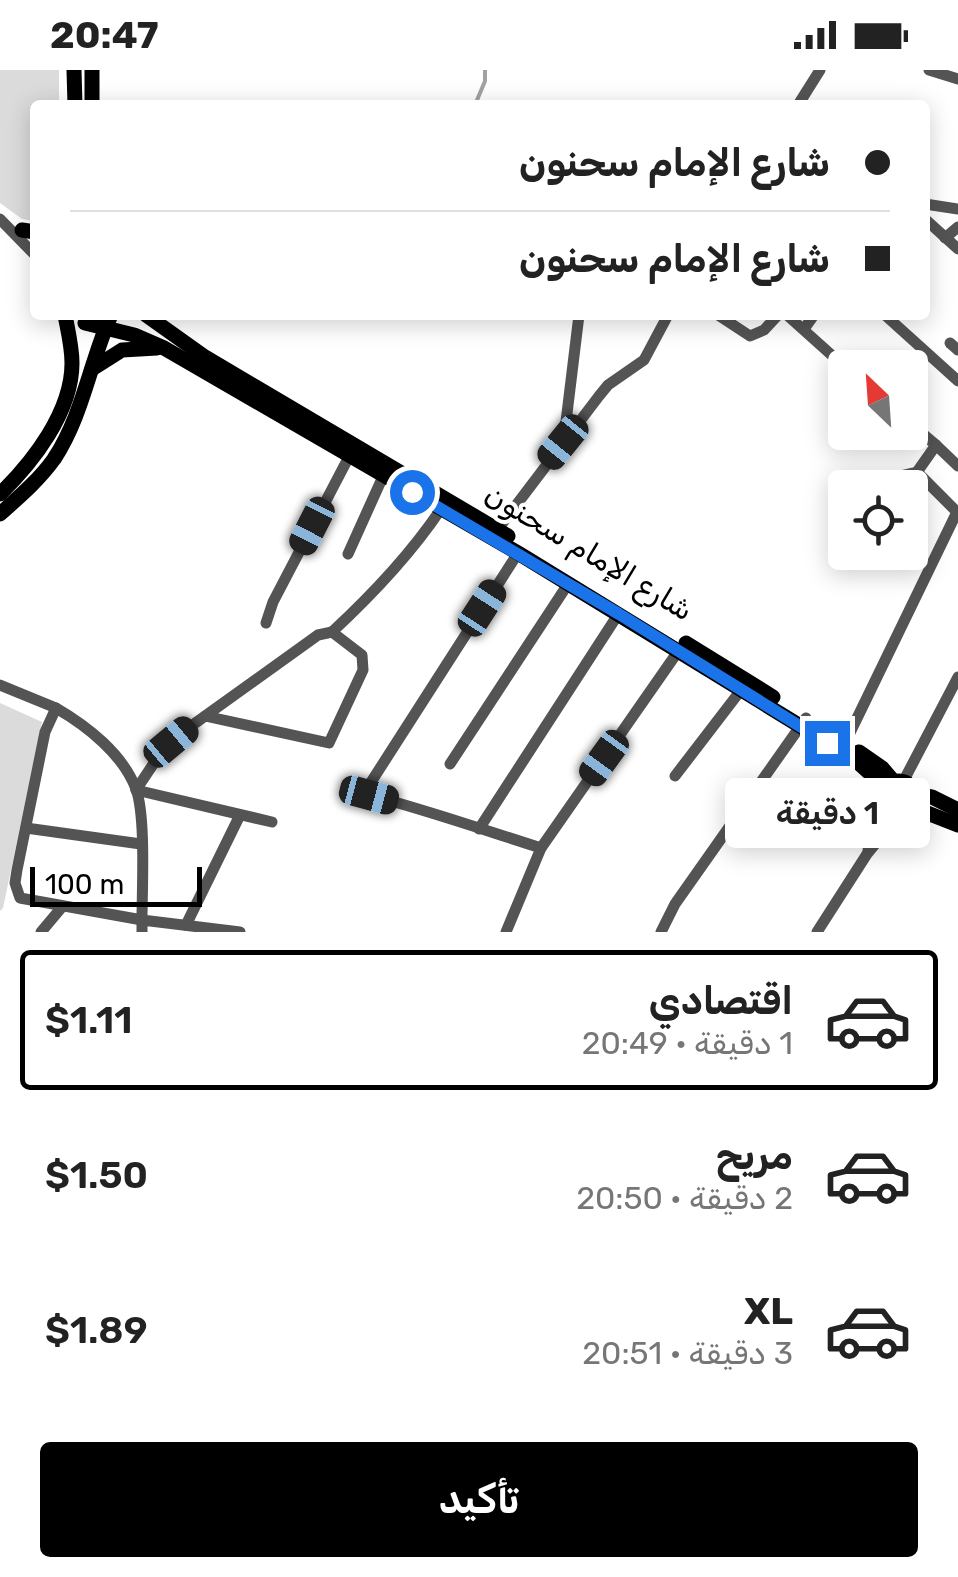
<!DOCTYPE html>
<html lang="ar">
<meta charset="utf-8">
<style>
body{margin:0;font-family:Rubik,"Noto Naskh Arabic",sans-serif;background:#f2f2f2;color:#222;direction:rtl;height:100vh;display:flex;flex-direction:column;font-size:38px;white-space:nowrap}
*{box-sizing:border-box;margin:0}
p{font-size:32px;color:#767676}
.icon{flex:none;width:55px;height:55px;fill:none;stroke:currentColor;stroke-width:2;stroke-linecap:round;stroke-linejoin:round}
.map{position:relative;height:862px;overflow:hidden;direction:ltr}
.panel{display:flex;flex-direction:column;background:#fff;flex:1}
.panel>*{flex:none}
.guide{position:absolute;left:30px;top:30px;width:900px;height:220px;border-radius:10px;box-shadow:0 5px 25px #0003;direction:rtl;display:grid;align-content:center;height:220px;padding:0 40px;background:#fff}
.needle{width:65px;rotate:335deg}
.buttons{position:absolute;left:828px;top:280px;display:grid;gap:20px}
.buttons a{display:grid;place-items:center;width:100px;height:100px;border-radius:10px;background:#fff;box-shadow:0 5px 25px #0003;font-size:50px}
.scale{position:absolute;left:30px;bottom:25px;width:172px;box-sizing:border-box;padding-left:10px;border:5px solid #000;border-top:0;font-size:28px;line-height:35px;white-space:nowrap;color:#000;-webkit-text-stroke:8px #fff;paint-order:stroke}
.end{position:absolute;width:45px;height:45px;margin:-22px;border:12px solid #1a73e8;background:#fff;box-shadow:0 0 0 5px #fff}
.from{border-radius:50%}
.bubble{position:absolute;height:70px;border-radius:10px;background:#fff;box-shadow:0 5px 25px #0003;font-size:32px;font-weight:600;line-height:70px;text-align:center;direction:rtl}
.car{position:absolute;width:30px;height:60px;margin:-30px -15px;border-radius:12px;box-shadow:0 0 8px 2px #0007;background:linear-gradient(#222 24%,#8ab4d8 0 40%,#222 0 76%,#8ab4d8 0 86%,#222 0)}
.guide b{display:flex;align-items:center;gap:35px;height:95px;font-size:38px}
.guide b+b{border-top:2px solid #e0e0e0}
.guide i{width:25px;height:25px;background:#222}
ul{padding:18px 0 0;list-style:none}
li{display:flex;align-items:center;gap:30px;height:140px;margin:0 20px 15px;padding:0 20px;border:5px solid transparent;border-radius:10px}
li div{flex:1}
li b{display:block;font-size:38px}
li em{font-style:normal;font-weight:600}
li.selected{border-color:#000}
li>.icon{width:90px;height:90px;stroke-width:1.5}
.action{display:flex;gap:20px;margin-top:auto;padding:20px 40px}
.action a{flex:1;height:115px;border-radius:10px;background:#000;color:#fff;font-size:40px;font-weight:600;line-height:115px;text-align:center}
.status{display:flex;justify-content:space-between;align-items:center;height:70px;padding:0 50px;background:#fff;direction:ltr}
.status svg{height:28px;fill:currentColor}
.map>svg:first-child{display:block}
.green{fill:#dbdbdb}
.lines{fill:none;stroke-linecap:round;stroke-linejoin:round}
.stream{stroke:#a2a2a2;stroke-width:4}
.minor{stroke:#545454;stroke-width:11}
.major{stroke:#000;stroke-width:15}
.route{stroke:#1a73e8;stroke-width:12}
.labels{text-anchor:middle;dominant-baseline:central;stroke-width:8;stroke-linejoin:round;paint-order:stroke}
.street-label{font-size:30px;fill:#000;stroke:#fff}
</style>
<div class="status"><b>20:47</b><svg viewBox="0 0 49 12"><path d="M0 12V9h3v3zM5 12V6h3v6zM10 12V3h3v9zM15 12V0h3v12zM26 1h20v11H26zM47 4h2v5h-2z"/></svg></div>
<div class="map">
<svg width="958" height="862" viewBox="0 0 958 862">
<rect width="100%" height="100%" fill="#fff"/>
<g class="green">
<polygon points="0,0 59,0 59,35 35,35 35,151 22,149 0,133"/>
<polygon points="0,633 42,652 3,838 0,841"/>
</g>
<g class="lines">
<polyline class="stream" points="475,35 485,11 485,0"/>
<g class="minor">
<polyline points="929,0 958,9"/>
<polyline points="798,35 820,0"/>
<polyline points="925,134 958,139"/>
<polyline points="0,149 35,185"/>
<polyline points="925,149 958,179"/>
<polyline points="945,168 958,157"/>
<polyline points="718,245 750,266 764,260 778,245"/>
<polyline points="787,245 846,298"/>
<polyline points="885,245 958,311"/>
<polyline points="804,259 814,245"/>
<polyline points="950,273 958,280"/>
<polyline points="910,353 936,375"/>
<polyline points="564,368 579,245"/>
<polyline points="917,402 958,443"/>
<polyline points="892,418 900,406 917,402 936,375 958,396"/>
<polyline points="498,459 599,326 608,315 644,290 668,245"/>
<path d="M518,483L366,720L369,725C427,740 484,760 541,778"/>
<polyline points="348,484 385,402"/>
<polyline points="851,485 852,482"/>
<polyline points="266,553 273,532 353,379"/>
<path d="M332,562C373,524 410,485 441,439"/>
<polyline points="0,615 56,638"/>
<polyline points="845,673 957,442"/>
<polyline points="450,694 568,514"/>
<polyline points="675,706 741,620"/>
<polyline points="903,712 958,607"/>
<polyline points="136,720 158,687 187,659 318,565 332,562 362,585 363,600 329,673 205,646"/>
<polyline points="136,720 272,752"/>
<polyline points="26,758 141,774"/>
<polyline points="479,759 619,543"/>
<polyline points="868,780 883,733"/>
<polyline points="186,855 240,745"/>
<polyline points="41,862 62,837"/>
<path d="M142,862V850C142,819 146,747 136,719C123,684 87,656 56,638L45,662L17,800L15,813L20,828L142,850L240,862"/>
<polyline points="506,862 541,778 679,580"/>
<polyline points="661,862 675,834 806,648"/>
<polyline points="817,862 867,784 900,744"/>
</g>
<g class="major">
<polyline points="74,0 75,35"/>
<polyline points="92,0 92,35"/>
<polyline points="22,160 35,162"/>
<polyline points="146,245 205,287 508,466"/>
<polyline points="85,253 134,265 164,278 518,483 854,689 873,706 883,726"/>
<polyline points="92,299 122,280 157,278"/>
<path d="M0,424C33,392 72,342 72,293C72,277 68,261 65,245"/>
<path d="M0,444C19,427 39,410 54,389C83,345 90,292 111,245"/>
<polyline points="686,573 773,627"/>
<polyline points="859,682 882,698 894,712"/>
<circle cx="899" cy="727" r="16"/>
<polyline points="914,723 932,727 958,740"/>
<polyline points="912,737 958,755"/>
</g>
</g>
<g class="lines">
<polyline class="route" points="412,422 619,544 827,673"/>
</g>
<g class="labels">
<g class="street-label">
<text transform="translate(589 482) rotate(31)">شارع الإمام سحنون</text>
</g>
</g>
</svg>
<div class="buttons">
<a><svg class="needle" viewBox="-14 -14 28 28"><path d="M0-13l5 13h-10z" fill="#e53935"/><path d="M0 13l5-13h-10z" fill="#767676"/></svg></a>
<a><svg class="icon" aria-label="locate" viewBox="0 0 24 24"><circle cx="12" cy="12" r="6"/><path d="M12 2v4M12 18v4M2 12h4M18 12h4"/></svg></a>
</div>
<div class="scale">100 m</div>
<i class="end from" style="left:412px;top:422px"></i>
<i class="end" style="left:827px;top:673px"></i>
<div class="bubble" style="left:725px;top:708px;width:205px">1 دقيقة</div>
<i class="car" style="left:563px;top:372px;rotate:219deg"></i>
<i class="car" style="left:312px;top:456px;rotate:207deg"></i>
<i class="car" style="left:482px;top:538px;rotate:33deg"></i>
<i class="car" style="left:171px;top:672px;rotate:50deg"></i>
<i class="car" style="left:604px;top:688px;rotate:216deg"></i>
<i class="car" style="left:369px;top:725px;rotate:105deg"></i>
<div class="guide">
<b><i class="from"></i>شارع الإمام سحنون</b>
<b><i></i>شارع الإمام سحنون</b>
</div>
</div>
<section class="panel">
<ul>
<li class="selected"><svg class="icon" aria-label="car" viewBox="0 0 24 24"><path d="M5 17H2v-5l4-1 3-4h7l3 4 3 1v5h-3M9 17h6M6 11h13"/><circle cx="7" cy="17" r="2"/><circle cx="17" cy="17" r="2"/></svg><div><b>اقتصادي</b><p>1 دقيقة · 20:49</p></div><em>$1.11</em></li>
<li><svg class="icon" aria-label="car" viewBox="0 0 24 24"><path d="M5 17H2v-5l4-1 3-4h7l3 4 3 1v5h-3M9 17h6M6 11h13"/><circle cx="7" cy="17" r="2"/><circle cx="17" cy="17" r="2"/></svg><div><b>مريح</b><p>2 دقيقة · 20:50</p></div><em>$1.50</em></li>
<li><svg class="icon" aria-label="car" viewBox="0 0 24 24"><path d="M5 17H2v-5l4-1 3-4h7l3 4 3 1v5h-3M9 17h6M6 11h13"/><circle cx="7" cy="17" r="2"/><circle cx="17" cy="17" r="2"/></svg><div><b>XL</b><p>3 دقيقة · 20:51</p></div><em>$1.89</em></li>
</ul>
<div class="action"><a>تأكيد</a></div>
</section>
